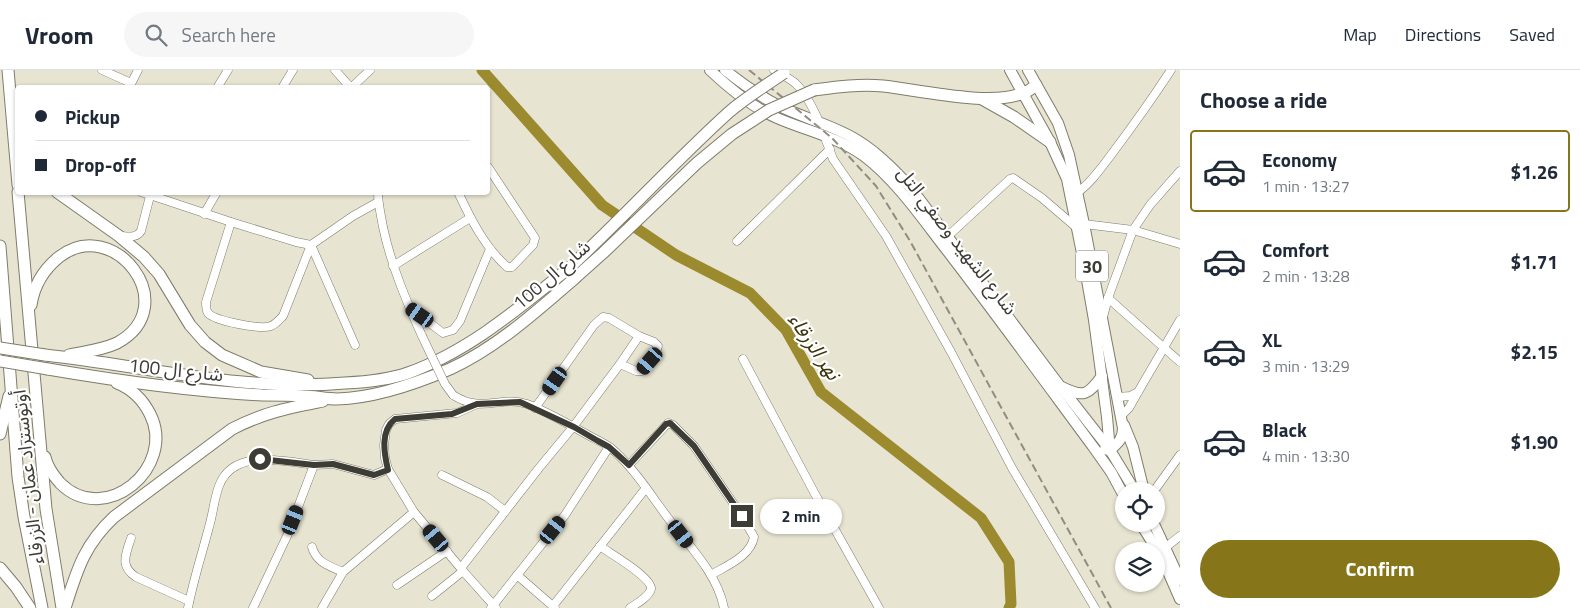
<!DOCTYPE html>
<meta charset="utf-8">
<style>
body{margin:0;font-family:"Titillium Web","Noto Sans Arabic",sans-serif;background:#f6f6f7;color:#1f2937;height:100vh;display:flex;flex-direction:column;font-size:19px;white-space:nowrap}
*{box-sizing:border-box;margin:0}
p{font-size:16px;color:#747a83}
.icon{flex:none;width:28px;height:28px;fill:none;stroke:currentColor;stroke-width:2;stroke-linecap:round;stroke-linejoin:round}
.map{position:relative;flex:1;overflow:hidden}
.side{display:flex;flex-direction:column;background:#fff;width:400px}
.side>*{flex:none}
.top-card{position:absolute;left:15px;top:15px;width:475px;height:110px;border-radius:5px;box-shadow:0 1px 4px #0004;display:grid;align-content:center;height:110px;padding:0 20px;background:#fff}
.tools{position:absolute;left:1115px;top:412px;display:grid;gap:10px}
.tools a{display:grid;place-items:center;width:50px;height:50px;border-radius:50%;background:#fff;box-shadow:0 1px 4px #0004;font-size:25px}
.end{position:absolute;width:22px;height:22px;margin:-11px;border:6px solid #3d3c35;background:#fff;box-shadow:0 0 0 2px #fff}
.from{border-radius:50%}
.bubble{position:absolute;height:35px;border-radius:18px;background:#fff;box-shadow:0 1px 4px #0004;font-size:16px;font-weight:700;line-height:35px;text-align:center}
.car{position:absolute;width:15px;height:30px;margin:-15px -8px;border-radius:6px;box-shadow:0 0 4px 1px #0007;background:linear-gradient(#222 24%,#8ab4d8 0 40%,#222 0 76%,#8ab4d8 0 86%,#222 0)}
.top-card b{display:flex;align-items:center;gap:18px;height:48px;font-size:19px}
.top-card b+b{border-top:1px solid #e0e1e3}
.top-card i{width:12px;height:12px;background:#1f2937}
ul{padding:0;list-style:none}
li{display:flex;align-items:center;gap:15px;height:82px;margin:0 10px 8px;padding:0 10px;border:2px solid transparent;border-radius:5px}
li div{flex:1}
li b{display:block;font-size:19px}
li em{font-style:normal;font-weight:700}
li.active{border-color:#867619}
li>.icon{width:45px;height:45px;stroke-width:1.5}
h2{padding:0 20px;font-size:22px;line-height:60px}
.action{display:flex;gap:10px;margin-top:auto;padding:10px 20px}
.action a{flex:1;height:58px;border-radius:30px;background:#867619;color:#fff;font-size:20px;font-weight:700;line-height:58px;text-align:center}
header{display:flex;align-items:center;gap:30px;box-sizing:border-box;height:70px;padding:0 25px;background:#fff;border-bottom:1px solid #e0e1e3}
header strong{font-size:24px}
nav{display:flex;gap:28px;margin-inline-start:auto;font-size:18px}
.search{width:350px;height:45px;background:#f6f6f7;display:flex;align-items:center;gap:12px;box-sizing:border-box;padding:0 18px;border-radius:28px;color:#747a83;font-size:19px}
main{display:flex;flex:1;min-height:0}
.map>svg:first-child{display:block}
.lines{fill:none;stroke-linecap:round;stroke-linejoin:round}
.river{stroke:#9c8a2f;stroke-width:11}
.minor-casing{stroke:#7f7c6b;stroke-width:9}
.major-casing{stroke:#7f7c6b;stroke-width:12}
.highway-casing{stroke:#7f7c6b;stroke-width:13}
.minor{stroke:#fff;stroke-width:8}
.major{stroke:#fff;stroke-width:10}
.highway{stroke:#fff;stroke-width:11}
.rail{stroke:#908e82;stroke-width:2;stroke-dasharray:8 4;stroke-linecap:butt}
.minor-bridge-casing{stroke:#7f7c6b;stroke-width:9;stroke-linecap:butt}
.highway-bridge-casing{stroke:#7f7c6b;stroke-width:13;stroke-linecap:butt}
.minor-bridge{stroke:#fff;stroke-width:8}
.highway-bridge{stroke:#fff;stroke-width:11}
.route{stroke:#3d3c35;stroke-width:6}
.labels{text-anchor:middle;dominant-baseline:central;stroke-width:4.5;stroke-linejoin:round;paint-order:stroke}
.shield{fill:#fff;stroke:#777672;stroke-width:1}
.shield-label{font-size:18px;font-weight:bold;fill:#3d3c35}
.street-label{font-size:19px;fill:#3d3c35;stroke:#fff}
.water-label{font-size:20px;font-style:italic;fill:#3a330b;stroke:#fff}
</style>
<header>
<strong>Vroom</strong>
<div class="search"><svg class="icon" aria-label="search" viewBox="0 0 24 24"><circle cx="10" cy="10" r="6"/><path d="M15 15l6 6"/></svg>Search here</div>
<nav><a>Map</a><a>Directions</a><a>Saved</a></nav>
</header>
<main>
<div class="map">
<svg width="1180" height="538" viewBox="0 0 1180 538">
<rect width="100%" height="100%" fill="#e7e4d1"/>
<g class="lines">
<polyline class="river" points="482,0 602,135 676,185 750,223 786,260 821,322 981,448 1009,492 1011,534 1009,538"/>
<defs>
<g id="minor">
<polyline points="102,0 131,13"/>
<polyline points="335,0 351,18 370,0"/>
<path d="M774,0C781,4 789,8 795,13C806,23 814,40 820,54"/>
<polyline points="130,16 138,0"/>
<polyline points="217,18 228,0"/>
<polyline points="282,18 293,0"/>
<polyline points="824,65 833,89 886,166 951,282 1012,398 1095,538"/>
<polyline points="141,122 231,152 296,172 311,175 353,146 378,132"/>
<path d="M378,122C378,134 381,145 383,157C391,195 406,230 422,266"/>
<path d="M458,122C471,150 485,177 507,197H512L533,175L535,168L488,97"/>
<path d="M1078,122C1091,113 1101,98 1111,85C1132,57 1152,29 1171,0"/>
<polyline points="204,144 217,122"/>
<path d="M231,152L206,232C206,236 206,240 208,243C215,251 261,260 271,256C276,254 279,250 283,246L311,175"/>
<polyline points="1084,154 1133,160 1180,174"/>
<path d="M119,166C127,166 136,169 141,161L150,126L152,122"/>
<polyline points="948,166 1010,109 1013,108 1042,128 1077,158"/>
<polyline points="737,171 830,79"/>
<polyline points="311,175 355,275"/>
<polyline points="393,196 470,148"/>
<polyline points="1108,228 1180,292"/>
<polyline points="411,239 443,263 453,260 460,251 490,179"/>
<polyline points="1103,247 1108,228 1133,160 1150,135 1180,101"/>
<polyline points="743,289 815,424 879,538"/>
<path d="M453,325C482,344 501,325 527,334C548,342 568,354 588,365C595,369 604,373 611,378C634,398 650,424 668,448C689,476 717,503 724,538"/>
<polyline points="1118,327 1130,326 1138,322"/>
<polyline points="477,334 457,343 395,349 389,354 386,360 384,375 385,388 388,399 414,442 463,501 496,538"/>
<polyline points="535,338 594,255 603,247 609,248 639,266 654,272 658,276 656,282 642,301 636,301 620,294"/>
<polyline points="1121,346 1129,338 1138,322 1180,250"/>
<path d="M629,395L668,353L673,355L694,376L742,446L754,467C751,486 726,496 711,505"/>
<polyline points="442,405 487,427 505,441"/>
<polyline points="1154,421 1180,385"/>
<path d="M131,468C126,484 119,496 136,507L189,531"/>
<path d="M600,476C609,483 652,507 651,519C649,527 636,534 630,538"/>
<path d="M312,477C316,492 329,496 343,502"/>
<polyline points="1166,477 1180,466"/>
<polyline points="461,498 539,398 573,357 620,294 639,266"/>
<polyline points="517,505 555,538"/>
<polyline points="397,515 447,481"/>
<polyline points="432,526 463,501"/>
<polyline points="553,536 646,418"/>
<path d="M188,538C193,511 202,484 209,457C213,444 214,429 219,416C233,378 284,391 314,395"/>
<polyline points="253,538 287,466 314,395 333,394 374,405 388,399"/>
<polyline points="322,538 343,502 414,442"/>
<polyline points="491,538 565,445 609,377"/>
</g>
<g id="major">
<path d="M710,0C730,19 752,37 777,48C807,61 838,67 864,86C898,112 923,150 949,183C998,247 1046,313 1094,378L1111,402L1124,426"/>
<path d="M725,0C742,14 760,26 779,36C802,47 828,54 850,66C874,79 893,98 911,118L1060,316L1110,380L1135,421"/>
<polyline points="1010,0 1050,72 1067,109 1084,193 1094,250 1107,347 1110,381"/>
<path d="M1028,0L1058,53L1069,85L1084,154L1123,358C1123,369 1118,373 1110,380L1105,379"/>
<path d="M1062,317C1084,328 1088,325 1102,306"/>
<polyline points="1124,355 1133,377 1144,421"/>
<polyline points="1141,454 1163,490 1180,529"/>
<polyline points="1154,454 1180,510"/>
</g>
<g id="highway">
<polyline points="8,0 18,115"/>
<path d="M814,20C837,17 859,14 883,16C919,20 991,37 1023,23C1028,22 1032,18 1036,15"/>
<polyline points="982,29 1014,47 1050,72"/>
<polyline points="18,122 46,439 62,538"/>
<polyline points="57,122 119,166 144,187 159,204 190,255 205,272 222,285 261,302 308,310"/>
<polyline points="0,176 18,407 24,447 42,538"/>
<path d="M31,235C34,215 43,200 59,187C114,144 185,236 117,273C102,280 84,282 69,285"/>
<path d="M45,285C145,296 244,322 345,313C367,312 388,310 408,303C469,281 519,238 569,198"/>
<path d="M48,299C118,311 190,321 262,325C275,325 289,325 303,326C314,326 326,329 337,329C375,328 415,314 450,299C496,278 537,241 575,208"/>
<polyline points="0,364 9,326"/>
<path d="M45,387C47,397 53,405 60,413C105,458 177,397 150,344C143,330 132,319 117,313"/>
<polyline points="0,498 16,517 30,538"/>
<path d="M65,538C77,500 84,475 114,447L232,359C265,342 288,338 323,331"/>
</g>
</defs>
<use href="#minor" class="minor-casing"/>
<use href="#major" class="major-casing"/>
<use href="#highway" class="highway-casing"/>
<use href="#minor" class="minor"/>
<use href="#major" class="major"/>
<use href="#highway" class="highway"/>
<polyline class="rail" points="749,0 832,68 876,116 910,171 1111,538"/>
<defs>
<polyline id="minor-bridge" points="422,266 445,314 453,325"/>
<g id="highway-bridge">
<path d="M569,198C623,148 673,93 728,43C745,28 765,16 784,3"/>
<polyline points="575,208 603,183 697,93 732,64 769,40 814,20"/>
<polyline points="0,278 45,285"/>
<polyline points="0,291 48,299"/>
</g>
</defs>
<use href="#minor-bridge" class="minor-bridge-casing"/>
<use href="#highway-bridge" class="highway-bridge-casing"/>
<use href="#minor-bridge" class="minor-bridge"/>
<use href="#highway-bridge" class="highway-bridge"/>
</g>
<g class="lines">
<path class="route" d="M260,389L314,395L333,394L374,405L388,400C384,383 380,361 395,349L452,344L477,334L520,332L574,357L598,371L609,377L629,395L666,354L670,353L694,376L742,446"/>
</g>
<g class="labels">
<rect class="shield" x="1076" y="180.5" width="32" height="31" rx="4"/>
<g class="shield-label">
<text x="1092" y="196">30</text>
</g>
<g class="street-label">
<text transform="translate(958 170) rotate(52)">شارع الشهيد وصفي التل</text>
<text transform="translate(551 204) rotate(-41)">شارع ال 100</text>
<text transform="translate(176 299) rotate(6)">شارع ال 100</text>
<text transform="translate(27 407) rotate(-96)">أوتوستراد عمان - الزرقاء</text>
</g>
<g class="water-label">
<text transform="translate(815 276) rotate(56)">نهر الزرقاء</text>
</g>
</g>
</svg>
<div class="tools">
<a><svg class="icon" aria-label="locate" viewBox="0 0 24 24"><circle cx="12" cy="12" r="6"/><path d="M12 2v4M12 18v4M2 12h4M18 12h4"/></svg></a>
<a><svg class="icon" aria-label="layers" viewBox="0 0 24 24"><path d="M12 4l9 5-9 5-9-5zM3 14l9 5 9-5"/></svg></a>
</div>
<i class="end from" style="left:260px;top:389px"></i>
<i class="end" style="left:742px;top:446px"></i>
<div class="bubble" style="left:760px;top:429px;width:82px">2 min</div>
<i class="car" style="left:420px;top:245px;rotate:305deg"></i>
<i class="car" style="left:650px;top:291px;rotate:221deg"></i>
<i class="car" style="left:555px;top:311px;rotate:215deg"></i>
<i class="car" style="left:293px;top:450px;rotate:22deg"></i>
<i class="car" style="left:553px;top:460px;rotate:39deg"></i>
<i class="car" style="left:681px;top:464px;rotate:142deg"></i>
<i class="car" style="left:436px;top:468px;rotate:320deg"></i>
<div class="top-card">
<b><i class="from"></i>Pickup</b>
<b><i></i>Drop-off</b>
</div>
</div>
<section class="side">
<h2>Choose a ride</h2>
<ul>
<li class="active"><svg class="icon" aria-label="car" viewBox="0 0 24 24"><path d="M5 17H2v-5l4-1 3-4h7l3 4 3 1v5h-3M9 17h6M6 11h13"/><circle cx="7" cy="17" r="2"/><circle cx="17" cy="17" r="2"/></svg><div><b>Economy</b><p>1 min · 13:27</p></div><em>$1.26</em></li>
<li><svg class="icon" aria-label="car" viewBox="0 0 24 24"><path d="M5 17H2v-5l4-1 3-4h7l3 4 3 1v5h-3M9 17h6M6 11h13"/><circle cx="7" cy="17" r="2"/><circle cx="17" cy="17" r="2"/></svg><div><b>Comfort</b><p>2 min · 13:28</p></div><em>$1.71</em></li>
<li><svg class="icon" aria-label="car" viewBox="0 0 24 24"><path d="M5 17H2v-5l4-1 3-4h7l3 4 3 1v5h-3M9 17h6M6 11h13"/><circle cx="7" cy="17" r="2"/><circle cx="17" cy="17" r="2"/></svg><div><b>XL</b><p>3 min · 13:29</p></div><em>$2.15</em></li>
<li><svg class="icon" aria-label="car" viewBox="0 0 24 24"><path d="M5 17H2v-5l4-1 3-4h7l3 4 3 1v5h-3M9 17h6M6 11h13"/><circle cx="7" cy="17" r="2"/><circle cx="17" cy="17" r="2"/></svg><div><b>Black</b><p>4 min · 13:30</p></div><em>$1.90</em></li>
</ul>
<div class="action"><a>Confirm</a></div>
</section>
</main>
